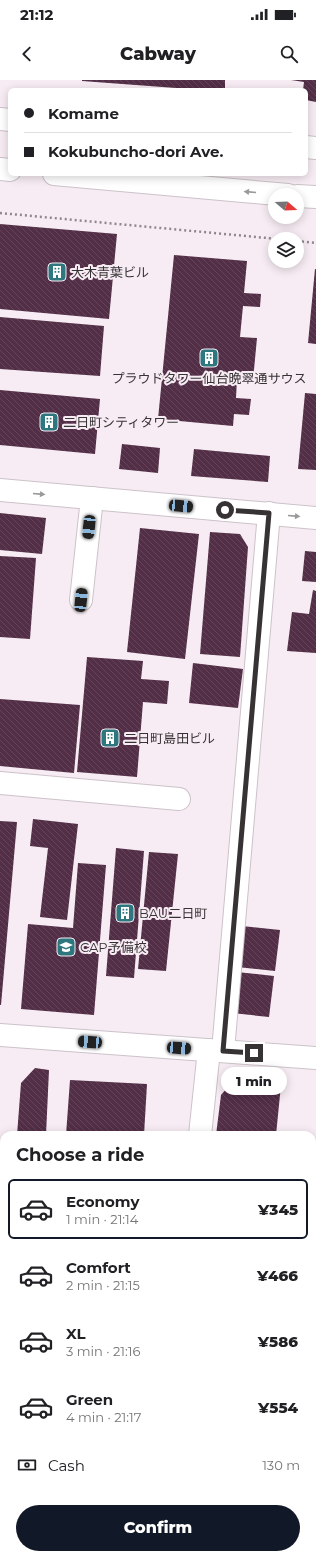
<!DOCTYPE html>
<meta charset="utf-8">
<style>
body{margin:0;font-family:Montserrat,"Noto Sans JP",sans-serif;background:#f2f2f2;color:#202124;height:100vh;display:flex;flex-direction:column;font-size:15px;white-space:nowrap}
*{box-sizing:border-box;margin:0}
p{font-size:13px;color:#757577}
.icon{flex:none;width:22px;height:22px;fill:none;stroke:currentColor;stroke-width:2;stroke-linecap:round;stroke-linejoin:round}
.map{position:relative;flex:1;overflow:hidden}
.drawer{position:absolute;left:0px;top:1051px;width:316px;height:428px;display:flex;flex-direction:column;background:#fff;border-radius:12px 12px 0 0;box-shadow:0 2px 10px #0003}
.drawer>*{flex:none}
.banner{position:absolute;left:8px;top:8px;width:300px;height:88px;border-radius:6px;box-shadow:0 2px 10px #0003;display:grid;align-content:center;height:88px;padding:0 16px;background:#fff}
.needle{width:26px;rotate:109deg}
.tools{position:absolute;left:268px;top:108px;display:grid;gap:8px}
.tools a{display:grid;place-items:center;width:36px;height:36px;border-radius:50%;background:#fff;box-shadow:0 2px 10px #0003;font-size:20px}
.end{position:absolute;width:18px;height:18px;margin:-9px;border:5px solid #373335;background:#fff;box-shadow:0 0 0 2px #fff}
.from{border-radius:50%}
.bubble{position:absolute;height:28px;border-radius:14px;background:#fff;box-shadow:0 2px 10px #0003;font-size:13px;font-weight:800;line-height:28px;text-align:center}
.car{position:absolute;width:12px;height:24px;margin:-12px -6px;border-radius:5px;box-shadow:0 0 3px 1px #0007;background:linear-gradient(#222 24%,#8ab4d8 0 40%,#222 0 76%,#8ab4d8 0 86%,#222 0)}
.banner b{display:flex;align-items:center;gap:14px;height:38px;font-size:15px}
.banner b+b{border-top:1px solid #e0e0e0}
.banner i{width:10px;height:10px;background:#202124}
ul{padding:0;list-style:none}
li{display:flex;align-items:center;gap:12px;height:60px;margin:0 8px 6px;padding:0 8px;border:2px solid transparent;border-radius:6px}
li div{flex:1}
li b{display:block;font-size:15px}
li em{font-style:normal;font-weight:800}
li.on{border-color:#111827}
li>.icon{width:36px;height:36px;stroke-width:1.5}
h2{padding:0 16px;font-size:18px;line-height:48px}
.pay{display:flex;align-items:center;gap:10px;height:44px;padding:0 16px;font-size:15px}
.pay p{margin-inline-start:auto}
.button{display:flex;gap:8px;margin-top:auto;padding:8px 16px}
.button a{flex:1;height:46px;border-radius:24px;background:#111827;color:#fff;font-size:16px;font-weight:800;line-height:46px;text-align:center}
.status{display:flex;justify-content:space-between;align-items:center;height:28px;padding:0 20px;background:#fff;direction:ltr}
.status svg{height:11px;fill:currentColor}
header{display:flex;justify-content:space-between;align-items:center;height:52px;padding:0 16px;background:#fff;font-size:18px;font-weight:800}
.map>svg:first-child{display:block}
.building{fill:url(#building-back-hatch)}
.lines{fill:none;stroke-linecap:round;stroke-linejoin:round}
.minor-casing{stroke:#ccc2c9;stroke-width:24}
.path{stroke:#8e878b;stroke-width:2.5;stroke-dasharray:2 3;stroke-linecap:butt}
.minor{stroke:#fff;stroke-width:22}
.oneway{fill:#9b999a}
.route{stroke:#373335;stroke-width:5}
.labels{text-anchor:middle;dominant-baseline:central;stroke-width:4;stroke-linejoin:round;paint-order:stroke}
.poi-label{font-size:13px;fill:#373335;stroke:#f7ecf3;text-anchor:start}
</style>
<div class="status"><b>21:12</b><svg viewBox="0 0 49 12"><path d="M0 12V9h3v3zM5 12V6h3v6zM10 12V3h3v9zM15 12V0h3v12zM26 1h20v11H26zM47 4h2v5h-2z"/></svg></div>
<header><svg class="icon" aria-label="back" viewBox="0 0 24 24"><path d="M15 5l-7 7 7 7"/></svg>Cabway<svg class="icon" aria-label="search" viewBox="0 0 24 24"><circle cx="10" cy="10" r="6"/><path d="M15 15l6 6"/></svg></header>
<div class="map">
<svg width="316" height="1479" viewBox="0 0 316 1479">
<defs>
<pattern id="building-back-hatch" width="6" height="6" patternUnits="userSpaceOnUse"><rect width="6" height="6" fill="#522e47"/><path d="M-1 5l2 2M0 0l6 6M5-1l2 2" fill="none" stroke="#634459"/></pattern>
</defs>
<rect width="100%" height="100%" fill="#f7ecf3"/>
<g class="building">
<polygon points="82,0 225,0 225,10 203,10 82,1"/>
<polygon points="291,0 316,0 316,22 306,20 306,10 303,10 304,2"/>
<polygon points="0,144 117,154 109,239 0,229"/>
<polygon points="174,175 247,181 244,213 261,214 260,227 243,226 240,257 257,258 253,300 237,299 236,318 251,319 249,335 234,334 233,346 158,339"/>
<polygon points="315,189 316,189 316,264 308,263"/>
<polygon points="0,237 104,246 100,296 0,289"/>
<polygon points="0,310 100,319 95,374 0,365"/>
<polygon points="305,313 316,314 316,390 298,389"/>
<polygon points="122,364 160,368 158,393 119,389"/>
<polygon points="194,369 270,376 268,402 191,396"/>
<polygon points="0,433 46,438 42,474 0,470"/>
<polygon points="140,448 199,454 185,579 127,572"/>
<polygon points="210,452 240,454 248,467 240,577 200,574"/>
<polygon points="305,471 316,472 316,502 302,501"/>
<polygon points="0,476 36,478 30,559 0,557"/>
<polygon points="313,510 316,511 316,573 287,571 292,532 309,534"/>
<polygon points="87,577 143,581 141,599 169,601 167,624 143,622 137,697 77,692"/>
<polygon points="193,583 243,589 238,628 189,623"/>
<polygon points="0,619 80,625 74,693 0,686"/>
<polygon points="33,739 78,744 67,840 40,837 48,768 30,766"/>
<polygon points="0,741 17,742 1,925 0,925"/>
<polygon points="116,768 144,771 134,898 106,896"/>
<polygon points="149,772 178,774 166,891 138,889"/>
<polygon points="78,783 106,785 94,935 21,929 28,844 73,848"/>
<polygon points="242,846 280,850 275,891 237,887"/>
<polygon points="237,892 274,896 269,937 232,933"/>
<polygon points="35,988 49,990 46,1055 17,1055 21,1003"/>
<polygon points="70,1000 147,1004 144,1055 66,1055"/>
<polygon points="234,1000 281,1005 276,1055 216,1055 221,1015"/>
<polygon points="312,1065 316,1065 316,1143 313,1186 312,1186"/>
<polygon points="0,1153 4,1153 4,1228 0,1227"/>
<polygon points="0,1382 4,1383 4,1475 66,1475 66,1479 0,1479"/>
<rect x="92" y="1475" width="38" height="4"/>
<polygon points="183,1475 234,1475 252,1477 252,1479 183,1479"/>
</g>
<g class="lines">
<defs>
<g id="minor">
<polyline points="0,39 10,40"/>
<polyline points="306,67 316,68"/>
<polyline points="0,89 10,90"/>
<polyline points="54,94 288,115"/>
<polyline points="297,116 316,117"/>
<polyline points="0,410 316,438"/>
<polyline points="81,520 92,418"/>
<polyline points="0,703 179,719"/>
<polyline points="0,955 316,978"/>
<polyline points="223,971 269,433"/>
<polyline points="200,1055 209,970"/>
<polyline points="152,1479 153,1475"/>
</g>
</defs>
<use href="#minor" class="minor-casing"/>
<g class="path">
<polyline points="0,133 278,159"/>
<polyline points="297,161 316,163"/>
</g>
<use href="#minor" class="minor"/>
</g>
<defs><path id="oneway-solid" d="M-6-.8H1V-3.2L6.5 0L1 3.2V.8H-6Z"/></defs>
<g class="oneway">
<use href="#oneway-solid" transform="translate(250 112) rotate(-175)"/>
<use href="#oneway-solid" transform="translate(39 414) rotate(5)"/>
<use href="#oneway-solid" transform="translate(294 436) rotate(5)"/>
</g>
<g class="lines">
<polyline class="route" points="225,430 269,433 223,971 254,973"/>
</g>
<defs>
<symbol id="building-square" viewBox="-11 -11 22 22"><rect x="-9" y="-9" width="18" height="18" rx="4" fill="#2e777f" stroke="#f7ecf3"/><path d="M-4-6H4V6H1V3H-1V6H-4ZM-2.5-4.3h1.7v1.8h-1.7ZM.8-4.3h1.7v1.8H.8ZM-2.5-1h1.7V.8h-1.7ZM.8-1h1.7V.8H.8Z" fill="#fff"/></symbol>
<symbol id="school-square" viewBox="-11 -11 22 22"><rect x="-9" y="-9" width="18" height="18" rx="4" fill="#2e777f" stroke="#f7ecf3"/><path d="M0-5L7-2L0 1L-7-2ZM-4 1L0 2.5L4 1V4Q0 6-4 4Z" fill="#fff"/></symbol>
</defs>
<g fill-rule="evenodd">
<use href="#building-square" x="46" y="181" width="22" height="22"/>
<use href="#building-square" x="198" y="267" width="22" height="22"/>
<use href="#building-square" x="38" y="331" width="22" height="22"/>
<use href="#building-square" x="99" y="647" width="22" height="22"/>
<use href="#building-square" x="114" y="822" width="22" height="22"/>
<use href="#school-square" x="55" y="856" width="22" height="22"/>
</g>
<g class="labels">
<g class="poi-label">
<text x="71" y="192">大木青葉ビル</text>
<text x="209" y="298" text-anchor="middle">プラウドタワー仙台晩翠通サウス</text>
<text x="63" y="342">二日町シティタワー</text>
<text x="124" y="658">二日町島田ビル</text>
<text x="139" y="833">BAU二日町</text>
<text x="80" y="867">CAP予備校</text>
</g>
</g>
</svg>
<div class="tools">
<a><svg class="needle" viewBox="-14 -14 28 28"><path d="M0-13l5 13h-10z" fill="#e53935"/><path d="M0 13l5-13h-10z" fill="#757577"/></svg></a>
<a><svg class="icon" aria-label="layers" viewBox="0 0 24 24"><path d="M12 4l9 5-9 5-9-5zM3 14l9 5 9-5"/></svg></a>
</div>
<i class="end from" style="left:225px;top:430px"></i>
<i class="end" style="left:254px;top:973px"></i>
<div class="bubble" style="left:221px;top:987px;width:66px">1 min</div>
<i class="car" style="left:181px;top:426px;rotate:95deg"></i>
<i class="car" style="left:89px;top:447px;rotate:186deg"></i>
<i class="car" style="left:81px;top:520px;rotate:6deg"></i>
<i class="car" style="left:90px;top:962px;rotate:274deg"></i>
<i class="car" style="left:179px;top:968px;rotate:94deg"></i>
<div class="banner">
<b><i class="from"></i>Komame</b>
<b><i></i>Kokubuncho-dori Ave.</b>
</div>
<section class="drawer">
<h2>Choose a ride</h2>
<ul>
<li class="on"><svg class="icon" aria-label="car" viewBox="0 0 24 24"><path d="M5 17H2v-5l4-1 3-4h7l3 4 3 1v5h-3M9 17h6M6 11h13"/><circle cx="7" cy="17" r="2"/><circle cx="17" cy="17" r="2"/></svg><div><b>Economy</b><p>1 min · 21:14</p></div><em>¥345</em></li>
<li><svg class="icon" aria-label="car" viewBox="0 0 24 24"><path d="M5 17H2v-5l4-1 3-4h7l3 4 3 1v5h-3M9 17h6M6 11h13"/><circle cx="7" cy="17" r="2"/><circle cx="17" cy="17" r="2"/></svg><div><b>Comfort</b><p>2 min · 21:15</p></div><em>¥466</em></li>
<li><svg class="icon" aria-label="car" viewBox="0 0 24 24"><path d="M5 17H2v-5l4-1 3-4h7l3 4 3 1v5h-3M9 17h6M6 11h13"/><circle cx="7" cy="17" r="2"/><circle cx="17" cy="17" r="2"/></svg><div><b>XL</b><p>3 min · 21:16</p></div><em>¥586</em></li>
<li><svg class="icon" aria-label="car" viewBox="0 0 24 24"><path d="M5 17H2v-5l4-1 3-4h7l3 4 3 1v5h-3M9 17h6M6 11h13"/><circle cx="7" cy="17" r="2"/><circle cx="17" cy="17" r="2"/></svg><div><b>Green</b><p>4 min · 21:17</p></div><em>¥554</em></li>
</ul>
<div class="pay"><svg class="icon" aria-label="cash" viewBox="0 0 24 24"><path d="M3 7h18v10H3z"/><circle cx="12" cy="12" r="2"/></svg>Cash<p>130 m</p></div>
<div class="button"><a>Confirm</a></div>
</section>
</div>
